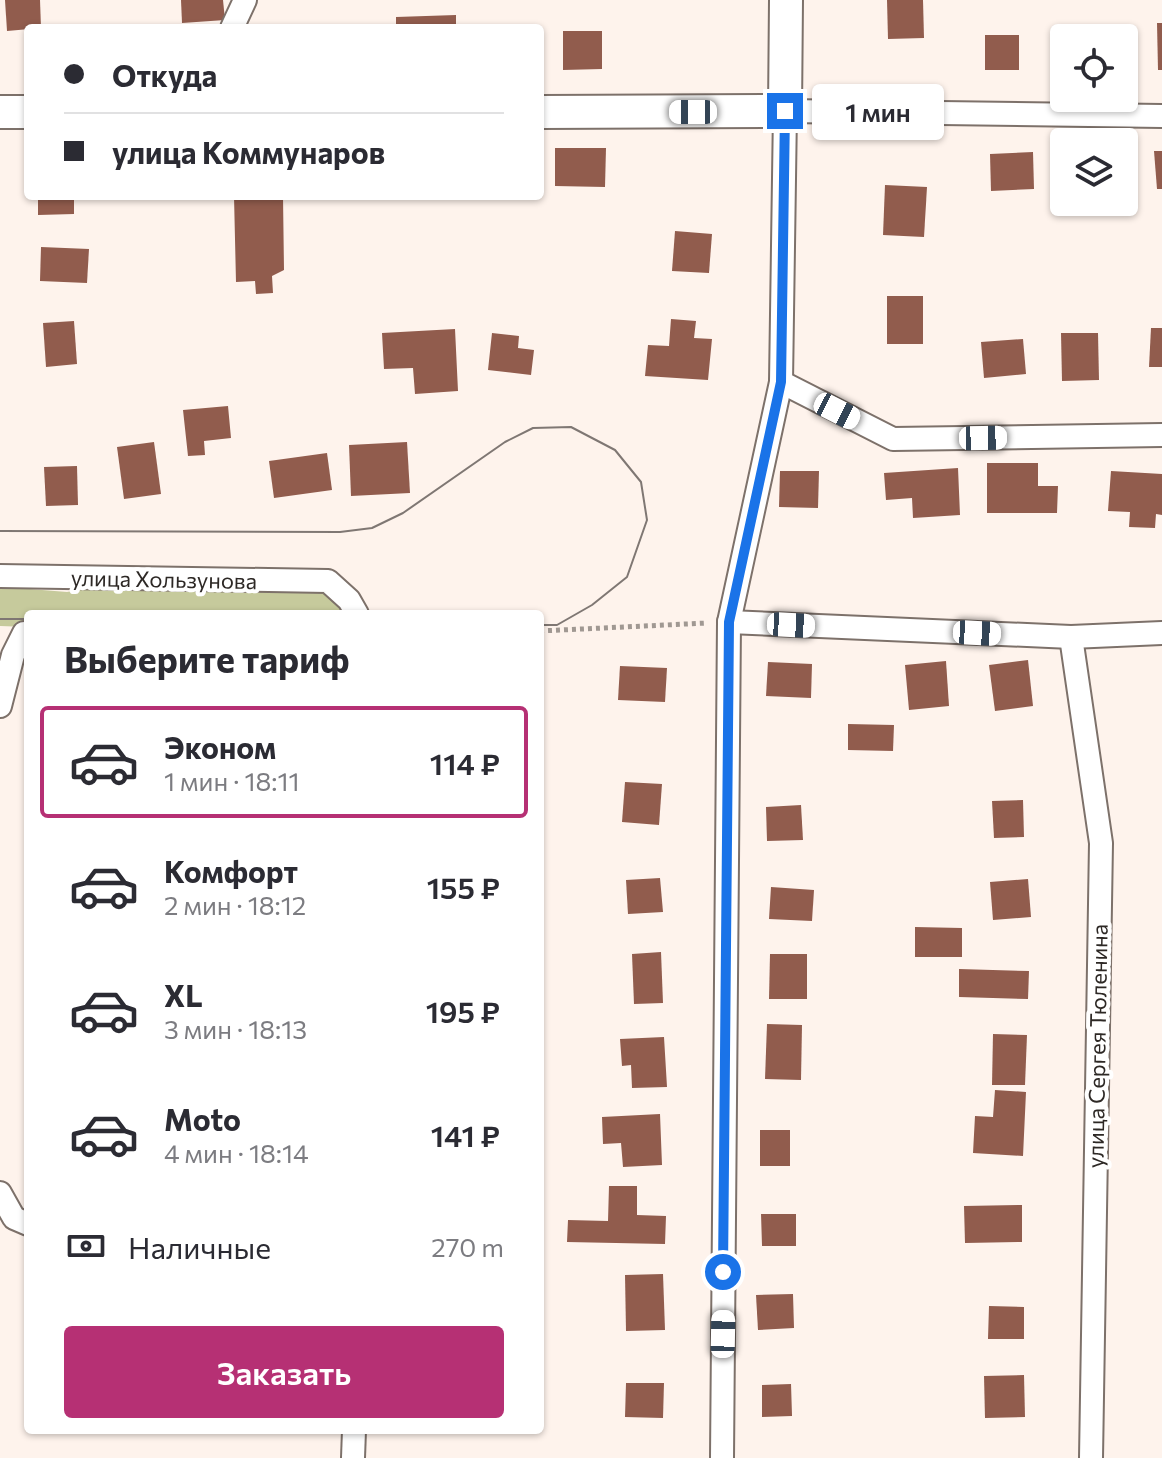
<!DOCTYPE html>
<html lang="ru">
<meta charset="utf-8">
<style>
body{margin:0;font-family:Commissioner,sans-serif;background:#f7f7f7;color:#2b2b33;height:100vh;display:flex;flex-direction:column;font-size:30px;white-space:nowrap}
*{box-sizing:border-box;margin:0}
p{font-size:26px;color:#7c7c81}
.icon{flex:none;width:44px;height:44px;fill:none;stroke:currentColor;stroke-width:2;stroke-linecap:round;stroke-linejoin:round}
.map{position:relative;flex:1;overflow:hidden}
.side{position:absolute;left:24px;top:610px;width:520px;height:824px;display:flex;flex-direction:column;background:#fff;border-radius:8px;box-shadow:0 2px 6px #0004}
.side>*{flex:none}
.guide{position:absolute;left:24px;top:24px;width:520px;height:176px;border-radius:8px;box-shadow:0 2px 6px #0004;display:grid;align-content:center;height:176px;padding:0 40px;background:#fff}
.buttons{position:absolute;left:1050px;top:24px;display:grid;gap:16px}
.buttons a{display:grid;place-items:center;width:88px;height:88px;border-radius:8px;background:#fff;box-shadow:0 2px 6px #0004;font-size:40px}
.end{position:absolute;width:36px;height:36px;margin:-18px;border:10px solid #1a73e8;background:#fff;box-shadow:0 0 0 4px #fff}
.from{border-radius:50%}
.bubble{position:absolute;height:56px;border-radius:8px;background:#fff;box-shadow:0 2px 6px #0004;font-size:26px;font-weight:600;line-height:56px;text-align:center}
.car{position:absolute;width:24px;height:48px;margin:-24px -12px;border-radius:10px;box-shadow:0 0 6px 2px #0007;background:linear-gradient(#fff 24%,#345 0 40%,#fff 0 76%,#345 0 86%,#fff 0)}
.guide b{display:flex;align-items:center;gap:28px;height:76px;font-size:30px}
.guide b+b{border-top:2px solid #e1e1e2}
.guide i{width:20px;height:20px;background:#2b2b33}
ul{padding:0;list-style:none}
li{display:flex;align-items:center;gap:24px;height:112px;margin:0 16px 12px;padding:0 24px;border:4px solid transparent;border-radius:8px}
li div{flex:1}
li b{display:block;font-size:30px}
li em{font-style:normal;font-weight:600}
li.selected{border-color:#b63074}
li>.icon{width:72px;height:72px;stroke-width:1.5}
h2{padding:0 40px;font-size:36px;line-height:96px}
.pay{display:flex;align-items:center;gap:20px;height:88px;padding:0 40px;font-size:30px}
.pay p{margin-inline-start:auto}
.primary-button{display:flex;gap:16px;margin-top:auto;padding:16px 40px}
.primary-button a{flex:1;height:92px;border-radius:8px;background:#b63074;color:#fff;font-size:32px;font-weight:600;line-height:92px;text-align:center}
.map>svg:first-child{display:block}
.green{fill:#c6ca9c}
.building{fill:#915c4d}
.lines{fill:none;stroke-linecap:round;stroke-linejoin:round}
.street-casing{stroke:#7d716a;stroke-width:26}
.secondary-casing{stroke:#7d716a;stroke-width:36}
.path{stroke:#a09892;stroke-width:5;stroke-dasharray:4 4;stroke-linecap:butt}
.street{stroke:#fff;stroke-width:22}
.secondary{stroke:#fff;stroke-width:32}
.tram{stroke:#7f7773;stroke-width:2}
.route{stroke:#1a73e8;stroke-width:10}
.labels{text-anchor:middle;dominant-baseline:central;stroke-width:8;stroke-linejoin:round;paint-order:stroke}
.street-label{font-size:22px;fill:#2d2825;stroke:#fff}
</style>
<div class="map">
<svg width="1162" height="1458" viewBox="0 0 1162 1458">
<rect width="100%" height="100%" fill="#fef3ec"/>
<polygon class="green" points="17,588 67,592 89,588 325,592 348,614 28,614 28,627 0,626 0,589"/>
<g class="building">
<polygon points="5,0 40,0 41,28 7,31"/>
<polygon points="181,0 223,0 225,20 182,23"/>
<polygon points="887,0 923,0 924,38 888,39"/>
<polygon points="456,15 456,28 396,28 396,17"/>
<polygon points="1157,23 1162,23 1162,70 1158,70"/>
<polygon points="563,31 602,31 602,69 563,70"/>
<polygon points="1107,31 1107,38 1064,38 1064,69 1055,69 1053,34"/>
<rect x="985" y="35" width="34" height="35"/>
<polygon points="555,148 606,148 605,187 555,186"/>
<polygon points="1059,151 1064,151 1064,188 1058,187"/>
<polygon points="1154,151 1162,151 1162,189 1157,189"/>
<polygon points="1033,152 1034,189 991,191 990,154"/>
<polygon points="885,185 927,187 924,237 883,235"/>
<polygon points="38,196 74,196 74,214 38,215"/>
<polygon points="234,196 283,196 284,270 272,276 273,293 256,294 255,281 236,282"/>
<polygon points="675,231 712,234 709,273 672,271"/>
<polygon points="41,247 89,249 87,283 40,281"/>
<rect x="887" y="296" width="36" height="48"/>
<polygon points="671,319 696,321 694,338 712,339 708,380 645,376 648,345 669,346"/>
<polygon points="74,321 77,364 46,367 43,323"/>
<polygon points="1151,328 1162,328 1162,367 1149,367"/>
<polygon points="455,329 458,391 415,394 413,368 384,369 382,333"/>
<polygon points="492,333 519,336 518,348 534,350 531,375 488,370"/>
<polygon points="1061,333 1098,333 1099,380 1062,381"/>
<polygon points="1023,339 1026,374 984,378 981,342"/>
<polygon points="228,406 231,438 204,441 205,455 188,456 183,410"/>
<polygon points="154,442 161,494 124,499 117,447"/>
<polygon points="407,442 410,493 351,496 349,445"/>
<polygon points="327,453 332,490 274,498 269,461"/>
<polygon points="987,463 1038,463 1038,486 1058,486 1057,513 987,513"/>
<polygon points="77,466 78,505 46,506 44,467"/>
<polygon points="958,468 960,515 913,518 912,498 886,500 884,473"/>
<polygon points="780,471 819,471 818,508 779,507"/>
<polygon points="1111,471 1162,474 1162,515 1156,514 1155,528 1129,527 1130,512 1108,511"/>
<polygon points="1028,660 1033,706 995,711 989,665"/>
<polygon points="946,661 949,706 909,710 905,665"/>
<polygon points="768,662 812,664 811,698 766,696"/>
<polygon points="620,666 667,668 665,702 618,700"/>
<polygon points="848,724 894,725 893,751 848,750"/>
<polygon points="625,782 662,784 659,825 622,822"/>
<polygon points="1023,800 1024,837 994,838 992,801"/>
<polygon points="801,805 803,840 767,841 766,807"/>
<polygon points="660,878 663,912 628,914 626,880"/>
<polygon points="1028,879 1031,917 993,920 990,882"/>
<polygon points="771,887 814,890 812,921 769,919"/>
<polygon points="915,927 962,928 962,957 915,957"/>
<polygon points="661,952 663,1003 634,1004 632,954"/>
<polygon points="770,954 807,954 807,999 769,999"/>
<polygon points="959,969 1029,971 1028,999 959,997"/>
<polygon points="767,1024 802,1025 801,1080 765,1079"/>
<polygon points="993,1034 1027,1035 1025,1085 992,1085"/>
<polygon points="664,1037 667,1087 632,1088 631,1065 622,1066 620,1039"/>
<polygon points="995,1090 1026,1092 1023,1156 973,1153 975,1116 993,1117"/>
<polygon points="660,1114 662,1165 623,1167 621,1143 603,1144 602,1117"/>
<rect x="760" y="1130" width="30" height="36"/>
<polygon points="609,1186 637,1186 637,1215 666,1216 665,1244 567,1242 568,1220 608,1221"/>
<polygon points="1022,1205 1022,1242 965,1243 964,1206"/>
<polygon points="761,1214 796,1214 796,1246 762,1246"/>
<polygon points="663,1274 665,1330 626,1331 625,1275"/>
<polygon points="793,1294 794,1328 758,1330 756,1295"/>
<polygon points="989,1306 1024,1307 1024,1339 988,1339"/>
<polygon points="1024,1375 1025,1417 985,1418 984,1376"/>
<polygon points="626,1383 664,1383 663,1418 625,1417"/>
<polygon points="791,1384 792,1416 762,1417 762,1385"/>
</g>
<g class="lines">
<defs>
<g id="street">
<polyline points="232,28 245,0"/>
<polyline points="781,382 893,439 1162,435"/>
<polyline points="0,576 328,581 349,600 357,614"/>
<polyline points="729,622 1071,637 1162,633"/>
<polyline points="1071,637 1101,843 1091,1458"/>
<polyline points="0,706 13,655 24,633"/>
<polyline points="0,1193 14,1218 28,1224"/>
<polyline points="353,1458 354,1430"/>
<polyline points="722,1458 729,622 781,382 785,111 1162,116"/>
</g>
<g id="secondary">
<polyline points="0,112 28,112"/>
<polyline points="540,112 785,111 786,0"/>
</g>
</defs>
<use href="#street" class="street-casing"/>
<use href="#secondary" class="secondary-casing"/>
<polyline class="path" points="540,631 707,623"/>
<use href="#street" class="street"/>
<use href="#secondary" class="secondary"/>
<g class="tram">
<polyline points="0,531 340,532 372,528 403,513 505,442 533,428 571,427 615,450 641,482 647,520 627,577 592,605 557,625 540,625"/>
<polyline points="0,619 28,619"/>
</g>
</g>
<g class="lines">
<polyline class="route" points="723,1272 729,622 781,382 785,111"/>
</g>
<g class="labels">
<g class="street-label">
<text transform="translate(164 579) rotate(1)">улица Хользунова</text>
<text transform="translate(1097 1046) rotate(-89)">улица Сергея Тюленина</text>
</g>
</g>
</svg>
<div class="buttons">
<a><svg class="icon" aria-label="locate" viewBox="0 0 24 24"><circle cx="12" cy="12" r="6"/><path d="M12 2v4M12 18v4M2 12h4M18 12h4"/></svg></a>
<a><svg class="icon" aria-label="layers" viewBox="0 0 24 24"><path d="M12 4l9 5-9 5-9-5zM3 14l9 5 9-5"/></svg></a>
</div>
<i class="end from" style="left:723px;top:1272px"></i>
<i class="end" style="left:785px;top:111px"></i>
<div class="bubble" style="left:812px;top:84px;width:132px">1 мин</div>
<i class="car" style="left:693px;top:112px;rotate:270deg"></i>
<i class="car" style="left:837px;top:411px;rotate:117deg"></i>
<i class="car" style="left:983px;top:438px;rotate:89deg"></i>
<i class="car" style="left:791px;top:625px;rotate:93deg"></i>
<i class="car" style="left:977px;top:633px;rotate:93deg"></i>
<i class="car" style="left:723px;top:1334px;rotate:1deg"></i>
<div class="guide">
<b><i class="from"></i>Откуда</b>
<b><i></i>улица Коммунаров</b>
</div>
<section class="side">
<h2>Выберите тариф</h2>
<ul>
<li class="selected"><svg class="icon" aria-label="car" viewBox="0 0 24 24"><path d="M5 17H2v-5l4-1 3-4h7l3 4 3 1v5h-3M9 17h6M6 11h13"/><circle cx="7" cy="17" r="2"/><circle cx="17" cy="17" r="2"/></svg><div><b>Эконом</b><p>1 мин · 18:11</p></div><em>114 ₽</em></li>
<li><svg class="icon" aria-label="car" viewBox="0 0 24 24"><path d="M5 17H2v-5l4-1 3-4h7l3 4 3 1v5h-3M9 17h6M6 11h13"/><circle cx="7" cy="17" r="2"/><circle cx="17" cy="17" r="2"/></svg><div><b>Комфорт</b><p>2 мин · 18:12</p></div><em>155 ₽</em></li>
<li><svg class="icon" aria-label="car" viewBox="0 0 24 24"><path d="M5 17H2v-5l4-1 3-4h7l3 4 3 1v5h-3M9 17h6M6 11h13"/><circle cx="7" cy="17" r="2"/><circle cx="17" cy="17" r="2"/></svg><div><b>XL</b><p>3 мин · 18:13</p></div><em>195 ₽</em></li>
<li><svg class="icon" aria-label="car" viewBox="0 0 24 24"><path d="M5 17H2v-5l4-1 3-4h7l3 4 3 1v5h-3M9 17h6M6 11h13"/><circle cx="7" cy="17" r="2"/><circle cx="17" cy="17" r="2"/></svg><div><b>Moto</b><p>4 мин · 18:14</p></div><em>141 ₽</em></li>
</ul>
<div class="pay"><svg class="icon" aria-label="cash" viewBox="0 0 24 24"><path d="M3 7h18v10H3z"/><circle cx="12" cy="12" r="2"/></svg>Наличные<p>270 m</p></div>
<div class="primary-button"><a>Заказать</a></div>
</section>
</div>
